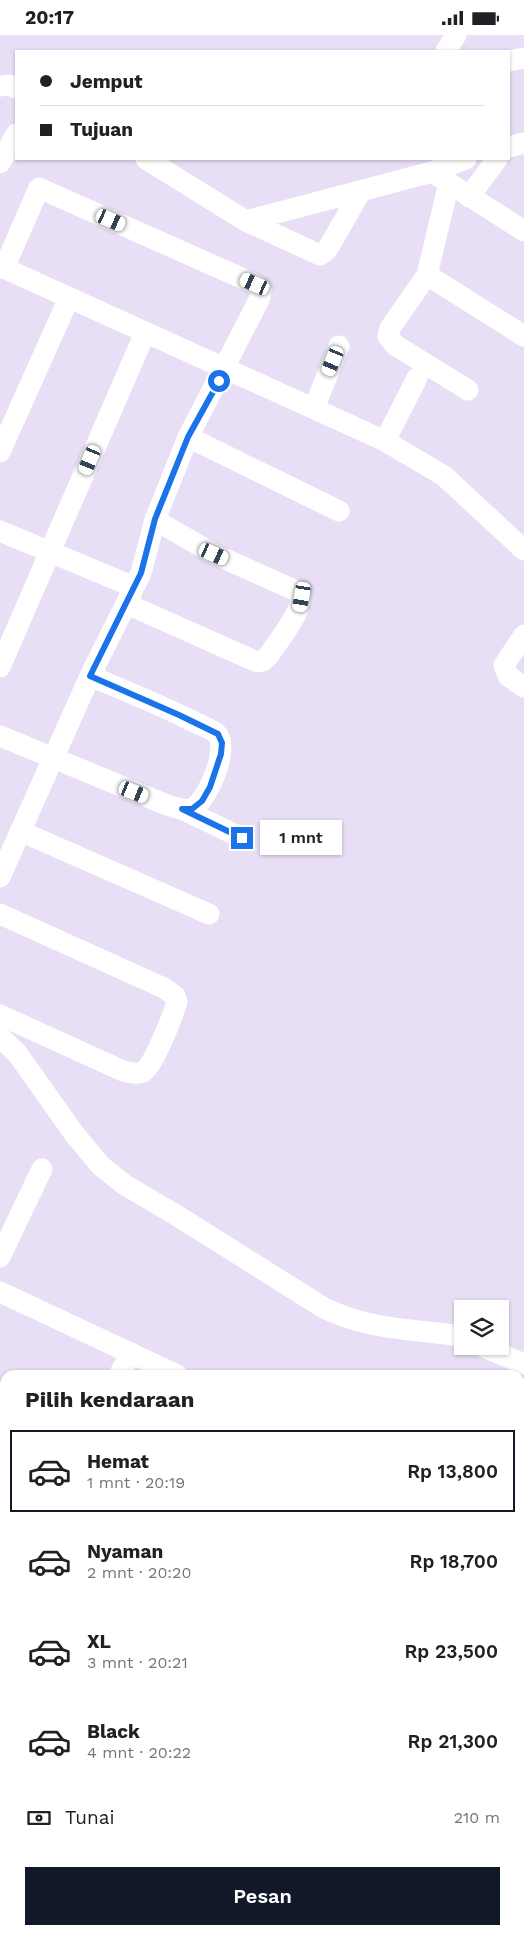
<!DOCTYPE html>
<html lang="id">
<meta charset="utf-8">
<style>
body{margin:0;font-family:"Work Sans",sans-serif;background:#f6f6f6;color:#202124;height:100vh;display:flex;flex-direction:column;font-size:19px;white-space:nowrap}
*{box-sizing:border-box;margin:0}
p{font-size:16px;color:#757577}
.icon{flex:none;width:28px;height:28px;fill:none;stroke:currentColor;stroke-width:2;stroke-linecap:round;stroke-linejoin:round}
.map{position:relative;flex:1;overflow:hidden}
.details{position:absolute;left:0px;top:1335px;width:525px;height:565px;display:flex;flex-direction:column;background:#fff;border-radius:15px 15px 0 0;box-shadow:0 1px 4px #0004}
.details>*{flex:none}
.guide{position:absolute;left:15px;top:15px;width:495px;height:110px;border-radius:0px;box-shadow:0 1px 4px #0004;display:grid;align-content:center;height:110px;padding:0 25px;background:#fff}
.tools{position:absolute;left:454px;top:1265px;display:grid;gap:10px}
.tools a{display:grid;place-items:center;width:55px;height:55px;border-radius:0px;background:#fff;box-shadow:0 1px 4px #0004;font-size:25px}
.end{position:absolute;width:22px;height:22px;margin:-11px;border:6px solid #1a73e8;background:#fff;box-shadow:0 0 0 2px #fff}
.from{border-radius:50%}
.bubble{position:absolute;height:35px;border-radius:0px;background:#fff;box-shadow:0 1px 4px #0004;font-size:16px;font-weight:600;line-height:35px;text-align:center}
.car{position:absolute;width:15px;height:30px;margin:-15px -8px;border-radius:6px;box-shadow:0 0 4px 1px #0007;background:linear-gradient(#fff 24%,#345 0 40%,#fff 0 76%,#345 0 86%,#fff 0)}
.guide b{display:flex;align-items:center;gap:18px;height:48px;font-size:19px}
.guide b+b{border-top:1px solid #e0e0e0}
.guide i{width:12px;height:12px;background:#202124}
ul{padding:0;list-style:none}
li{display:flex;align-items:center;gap:15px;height:82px;margin:0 10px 8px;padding:0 15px;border:2px solid transparent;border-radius:0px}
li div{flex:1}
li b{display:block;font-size:19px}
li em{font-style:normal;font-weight:600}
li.selected{border-color:#111827}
li>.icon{width:45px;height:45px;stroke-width:1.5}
h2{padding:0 25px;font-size:22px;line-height:60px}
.pay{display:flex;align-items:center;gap:12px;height:55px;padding:0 25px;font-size:19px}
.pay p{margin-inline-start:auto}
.button{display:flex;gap:10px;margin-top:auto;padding:10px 25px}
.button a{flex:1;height:58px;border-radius:0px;background:#111827;color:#fff;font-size:20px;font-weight:600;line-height:58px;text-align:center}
.status{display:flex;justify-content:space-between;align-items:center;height:35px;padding:0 25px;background:#fff;direction:ltr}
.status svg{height:14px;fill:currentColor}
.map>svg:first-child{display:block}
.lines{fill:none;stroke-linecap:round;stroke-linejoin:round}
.minor{stroke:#fff;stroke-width:21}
.tertiary{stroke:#fff;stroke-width:26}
.route{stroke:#1a73e8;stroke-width:6}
</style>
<div class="status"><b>20:17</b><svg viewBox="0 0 49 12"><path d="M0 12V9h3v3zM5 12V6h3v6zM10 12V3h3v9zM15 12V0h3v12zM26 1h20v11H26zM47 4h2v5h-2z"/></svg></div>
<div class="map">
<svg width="524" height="1900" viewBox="0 0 524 1900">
<rect width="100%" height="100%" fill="#e8def6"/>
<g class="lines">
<g class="minor">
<polyline points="446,16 456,0"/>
<polyline points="509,26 524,23"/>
<polyline points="0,51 9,50 16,53"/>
<polyline points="509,112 524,108"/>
<polyline points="146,124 246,186 432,137 466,124"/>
<polyline points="0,128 16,99"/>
<polyline points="438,141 524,196"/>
<polyline points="449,148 427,240 390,293 388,301 395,310 468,355"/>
<polyline points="469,162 497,124"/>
<polyline points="246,186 320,220 327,215 361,156"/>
<polyline points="0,233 4,233 39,153 255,249 261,255 259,265 188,402 155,485 141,538 134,552 0,496"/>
<polyline points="4,233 385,406 444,441 524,515"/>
<polyline points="427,240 524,301"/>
<polyline points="314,373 339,311"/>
<polyline points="188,402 339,476"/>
<polyline points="385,406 417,343"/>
<polyline points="0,417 69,263"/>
<path d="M127,569L257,627L263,626L269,620C278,606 307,572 299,557L214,519L155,485"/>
<polyline points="524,600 504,630 508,641 524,652"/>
<polyline points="0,632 145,298"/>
<path d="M0,701L167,770C175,772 185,777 193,773C208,765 231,711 216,698C208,692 197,689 188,684C156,668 123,655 90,641"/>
<polyline points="182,774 242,803"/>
<polyline points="20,796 209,879"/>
<polyline points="0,842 90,641 132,557"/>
<path d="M0,879L164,953L175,961L177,967C173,980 155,1027 145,1035C139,1041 130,1037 123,1036L0,980"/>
<path d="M0,1002L17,1018L75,1100L101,1131L125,1150L176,1180L324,1273C367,1294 408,1294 454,1300L462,1303"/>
<polyline points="0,1222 42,1134"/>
<polyline points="0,1257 177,1340"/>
<polyline points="482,1311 524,1329"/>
<polyline points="119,1340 131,1318"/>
<polyline points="0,1365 5,1367"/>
<polyline points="0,1457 5,1459"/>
<polyline points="0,1546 5,1548"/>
<polyline points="0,1625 5,1615"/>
<polyline points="0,1683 5,1685"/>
<polyline points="520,1746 524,1749"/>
<polyline points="0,1762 5,1764"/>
<polyline points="520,1819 524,1815"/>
<polyline points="0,1872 5,1876"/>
<polyline points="35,1895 42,1900"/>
<polyline points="61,1900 63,1895"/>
<polyline points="121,1900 123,1895"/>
<polyline points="443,1900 448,1895"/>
</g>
<g class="tertiary">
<polyline points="520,1613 524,1608"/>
<polyline points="327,1900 331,1895"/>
</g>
</g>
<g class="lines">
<polyline class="route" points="219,346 188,402 155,484 141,538 90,641 179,680 218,699 222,708 221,719 210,752 202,766 192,774 182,774 242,803"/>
</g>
</svg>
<div class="tools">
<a><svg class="icon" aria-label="layers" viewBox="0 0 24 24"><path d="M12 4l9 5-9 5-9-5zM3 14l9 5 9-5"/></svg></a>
</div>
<i class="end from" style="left:219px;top:346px"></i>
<i class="end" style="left:242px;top:803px"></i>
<div class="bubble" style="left:260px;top:785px;width:82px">1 mnt</div>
<i class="car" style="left:111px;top:185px;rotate:114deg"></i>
<i class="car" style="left:255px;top:249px;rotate:294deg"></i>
<i class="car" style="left:333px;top:326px;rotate:203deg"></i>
<i class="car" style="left:90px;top:425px;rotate:203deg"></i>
<i class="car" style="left:214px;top:519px;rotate:114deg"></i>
<i class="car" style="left:302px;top:562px;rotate:190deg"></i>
<i class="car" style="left:134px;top:757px;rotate:112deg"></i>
<div class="guide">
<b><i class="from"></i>Jemput</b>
<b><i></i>Tujuan</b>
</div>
<section class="details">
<h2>Pilih kendaraan</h2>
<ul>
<li class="selected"><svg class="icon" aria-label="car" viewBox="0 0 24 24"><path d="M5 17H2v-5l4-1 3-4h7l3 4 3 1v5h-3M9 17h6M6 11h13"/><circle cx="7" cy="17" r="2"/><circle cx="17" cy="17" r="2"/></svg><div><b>Hemat</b><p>1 mnt · 20:19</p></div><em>Rp 13,800</em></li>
<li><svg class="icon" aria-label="car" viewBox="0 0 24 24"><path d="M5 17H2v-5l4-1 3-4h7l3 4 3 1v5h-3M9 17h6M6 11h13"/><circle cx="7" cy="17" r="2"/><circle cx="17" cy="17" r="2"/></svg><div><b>Nyaman</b><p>2 mnt · 20:20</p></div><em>Rp 18,700</em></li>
<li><svg class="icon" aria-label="car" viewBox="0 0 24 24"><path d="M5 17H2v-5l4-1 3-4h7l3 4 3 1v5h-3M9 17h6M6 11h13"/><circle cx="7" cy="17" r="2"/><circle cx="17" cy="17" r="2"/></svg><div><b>XL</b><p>3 mnt · 20:21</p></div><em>Rp 23,500</em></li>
<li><svg class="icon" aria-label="car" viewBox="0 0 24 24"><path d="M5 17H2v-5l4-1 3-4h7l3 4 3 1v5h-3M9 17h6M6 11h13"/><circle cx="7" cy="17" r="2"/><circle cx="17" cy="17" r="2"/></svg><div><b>Black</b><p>4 mnt · 20:22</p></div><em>Rp 21,300</em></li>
</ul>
<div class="pay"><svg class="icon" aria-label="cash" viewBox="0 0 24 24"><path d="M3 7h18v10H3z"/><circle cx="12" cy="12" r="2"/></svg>Tunai<p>210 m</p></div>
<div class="button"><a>Pesan</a></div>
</section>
</div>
